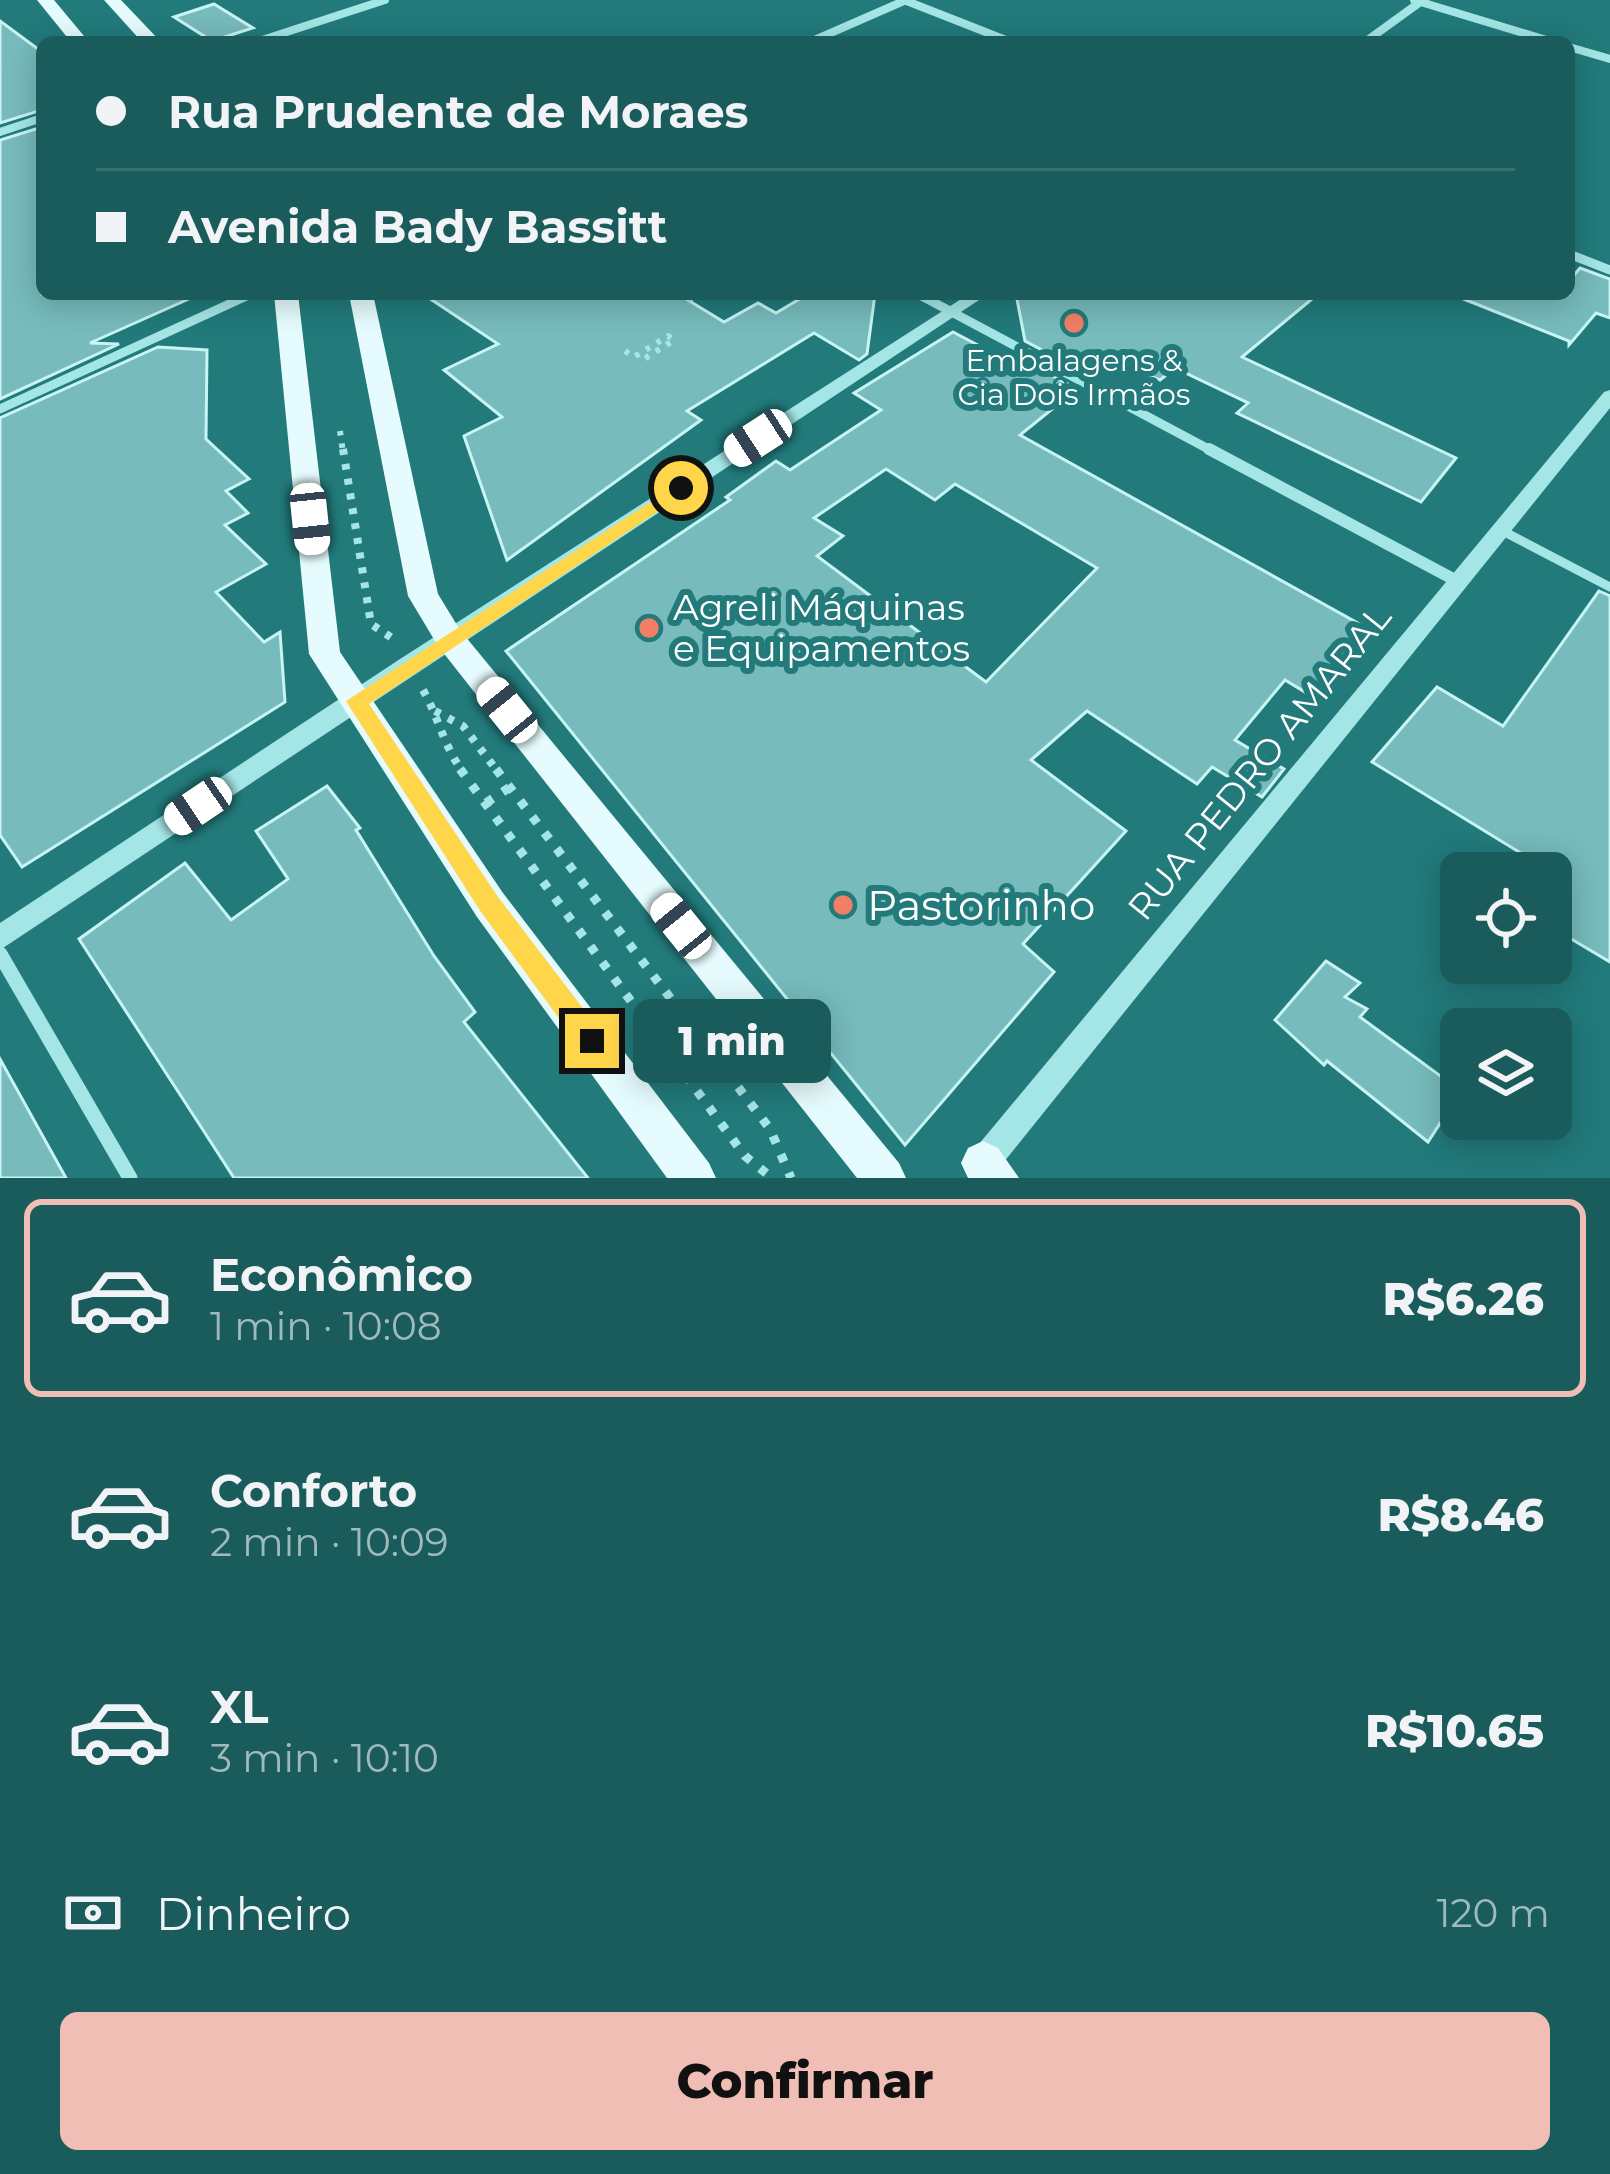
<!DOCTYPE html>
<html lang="pt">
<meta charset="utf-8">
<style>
body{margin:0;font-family:Montserrat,sans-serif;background:#236262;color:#f1f3f6;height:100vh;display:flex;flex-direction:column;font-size:45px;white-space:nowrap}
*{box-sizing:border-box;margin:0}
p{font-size:39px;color:#9fbabb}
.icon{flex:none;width:66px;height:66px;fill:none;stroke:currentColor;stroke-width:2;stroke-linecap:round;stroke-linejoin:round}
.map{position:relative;height:1178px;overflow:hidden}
.sheet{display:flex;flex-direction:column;background:#1a5c5c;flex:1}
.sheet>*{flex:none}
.guide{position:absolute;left:36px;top:36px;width:1539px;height:264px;border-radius:18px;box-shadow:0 6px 30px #0003;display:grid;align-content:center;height:264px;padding:0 60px;background:#1a5c5c}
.buttons{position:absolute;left:1440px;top:852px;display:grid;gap:24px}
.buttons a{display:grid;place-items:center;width:132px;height:132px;border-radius:18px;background:#1a5c5c;box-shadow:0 6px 30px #0003;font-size:60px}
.end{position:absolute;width:54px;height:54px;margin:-27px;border:15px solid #ffd54a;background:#111;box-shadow:0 0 0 6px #111}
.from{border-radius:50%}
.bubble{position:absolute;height:84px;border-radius:18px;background:#1a5c5c;box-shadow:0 6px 30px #0003;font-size:39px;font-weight:800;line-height:84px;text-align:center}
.car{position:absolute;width:36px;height:72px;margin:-36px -18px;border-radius:15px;box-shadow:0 0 9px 3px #0007;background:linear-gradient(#fff 24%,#345 0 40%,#fff 0 76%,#345 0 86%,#fff 0)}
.guide b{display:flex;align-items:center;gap:42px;height:114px;font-size:45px}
.guide b+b{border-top:3px solid #387172}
.guide i{width:30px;height:30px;background:#f1f3f6}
ul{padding:21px 0 0;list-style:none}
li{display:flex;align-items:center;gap:36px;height:198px;margin:0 24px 18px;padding:0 36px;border:6px solid transparent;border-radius:18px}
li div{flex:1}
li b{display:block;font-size:45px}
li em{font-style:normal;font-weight:800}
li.selected{border-color:#f1beb5}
li>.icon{width:108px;height:108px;stroke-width:1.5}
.pay{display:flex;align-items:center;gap:30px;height:132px;padding:0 60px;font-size:45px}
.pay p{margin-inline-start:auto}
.primary-button{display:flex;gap:24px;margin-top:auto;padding:24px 60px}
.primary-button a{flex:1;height:138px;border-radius:18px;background:#f1beb5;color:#111;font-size:48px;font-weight:800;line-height:138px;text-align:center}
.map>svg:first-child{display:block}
.building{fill:#77bbbc;stroke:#c8f4f4;stroke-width:3;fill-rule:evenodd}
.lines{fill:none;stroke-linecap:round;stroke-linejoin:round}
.path-far2{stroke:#a4e5e6;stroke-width:6;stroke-dasharray:4.5 8;stroke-linecap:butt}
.path-far1{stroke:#a4e5e6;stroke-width:8;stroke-dasharray:6 9;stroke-linecap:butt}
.path{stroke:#a4e5e6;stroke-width:9;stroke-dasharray:8 12;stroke-linecap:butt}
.service{stroke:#a4e5e6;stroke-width:9}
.minor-far3{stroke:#a4e5e6;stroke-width:8}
.minor-far2{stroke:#a4e5e6;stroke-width:9}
.minor-far1{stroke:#a4e5e6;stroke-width:12}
.minor{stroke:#a4e5e6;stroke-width:15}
.tertiary{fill:#a4e5e6;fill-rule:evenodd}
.primary{fill:#e5fbfd;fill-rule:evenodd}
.route{fill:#ffd54a}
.poi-dot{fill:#f27e66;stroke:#227a7b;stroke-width:4.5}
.labels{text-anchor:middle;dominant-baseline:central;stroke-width:12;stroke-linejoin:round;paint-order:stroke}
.far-poi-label{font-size:30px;fill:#fff;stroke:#227a7b}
.poi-label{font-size:36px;fill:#fff;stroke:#227a7b;text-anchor:start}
.street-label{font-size:36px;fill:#fff;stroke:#227a7b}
.near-poi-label{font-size:42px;fill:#fff;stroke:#227a7b;text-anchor:start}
</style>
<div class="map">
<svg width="1610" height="1178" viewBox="0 0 1610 1178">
<rect width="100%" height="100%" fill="#227a7b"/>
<g class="building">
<polygon points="214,4 253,28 212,41 174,17"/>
<polygon points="0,21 42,52 42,110 0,123"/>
<polygon points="42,127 42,294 200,294 90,343 119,344 0,399 0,140"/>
<polygon points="1580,268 1610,279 1610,318 1596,313 1569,345 1569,341 1456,296 1569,294 1569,281"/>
<polygon points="423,294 678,294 724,322 758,303 776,313 808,294 875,294 867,354 859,360 814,333 687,411 701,420 507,560 464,436 502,417 444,370 498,344"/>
<polygon points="1016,294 1318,294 1242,357 1456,458 1421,502 1237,413 1248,403 1175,368 1160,380 1113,361 1093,377 1025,341"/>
<path d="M953,332L1031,373L1029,363L1077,389L1020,435L1372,631L1318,700L1285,680L1235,740L1284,769L1262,797L1212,767L1197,784L1087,711L1031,760L1126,831L1023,944L1054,972L905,1145L506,651L730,500L726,497L776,461L790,470L881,410L854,393ZM886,469L935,500L955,484L1097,568L986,682L817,556L843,536L814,518Z"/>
<polygon points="158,347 207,350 206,439 249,479 226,491 248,513 225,525 266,564 216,592 264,642 280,632 285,702 22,867 0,835 0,418"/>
<polygon points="1599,591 1610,596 1610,962 1551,927 1551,911 1568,882 1372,762 1437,687 1503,726"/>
<polygon points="327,786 360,828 356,830 434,956 475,1012 464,1022 588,1178 234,1178 203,1130 79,939 185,863 231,920 288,879 256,831"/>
<polygon points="1326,961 1360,983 1345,997 1367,1009 1360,1017 1461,1091 1428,1142 1327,1061 1324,1065 1275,1020"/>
<polygon points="0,1059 66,1178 0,1178"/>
</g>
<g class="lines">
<g class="path-far2">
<polyline points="688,300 698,294"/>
<polyline points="625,351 634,357 668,336 674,340 641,361"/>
<polyline points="340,431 343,452"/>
</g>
<g class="path-far1">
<polyline points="343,449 371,624 395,640"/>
<path d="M423,690C439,718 443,745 463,772"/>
<polyline points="435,711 463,726 498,772"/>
</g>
<g class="path">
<polyline points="460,769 745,1156 772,1178"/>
<polyline points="496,769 770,1129 791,1178"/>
<polyline points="486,803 510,787"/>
<polyline points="668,1051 695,1027"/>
</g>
<polyline class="service" points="1499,529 1610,587"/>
<g class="minor-far3">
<polyline points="904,0 1011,42"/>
<polyline points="1414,0 1553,42"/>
<polyline points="256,42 385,0"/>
<polyline points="810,42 906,0"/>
<polyline points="1569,47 1610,59"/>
<polyline points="0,132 42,118"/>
</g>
<g class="minor-far2">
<polyline points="1569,254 1610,270"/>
<polyline points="918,294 1214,452"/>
<polyline points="0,409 251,294"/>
</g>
<polyline class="minor-far1" points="1209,449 1457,581"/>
<polyline class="minor" points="0,954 130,1178"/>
<g class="tertiary">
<polygon points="1416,0 1430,0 1372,42 1358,42"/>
<polygon points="969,294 988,294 0,950 0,923 400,659"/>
<polygon points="1610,390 1610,408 991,1178 969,1178 965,1167 969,1156 1604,392"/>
</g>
<g class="primary">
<polygon points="37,0 54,0 89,42 71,42"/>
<polygon points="104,0 121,0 161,42 142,42"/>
<polygon points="274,294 298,294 340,652 503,893 709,1163 716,1178 667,1178 477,917 309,654"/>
<polygon points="349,294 373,294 438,594 460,630 899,1163 906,1178 857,1178 438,646 408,596"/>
<polygon points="983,1141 998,1148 1019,1178 968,1178 961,1163 968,1148"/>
</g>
</g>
<polygon class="route" points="681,482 687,483 687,492 369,704 498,897 601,1032 605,1041 601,1051 592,1054 583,1051 481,912 346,701"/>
<g class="poi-dot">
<circle cx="1074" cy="323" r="12"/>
<circle cx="649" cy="628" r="12"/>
<circle cx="843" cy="905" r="12"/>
</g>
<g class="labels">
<g class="far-poi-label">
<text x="1074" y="360">Embalagens &amp;<tspan x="1074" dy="34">Cia Dois Irmãos</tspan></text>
</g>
<g class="poi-label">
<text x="673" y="607">Agreli Máquinas<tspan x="673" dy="41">e Equipamentos</tspan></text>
</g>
<g class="street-label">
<text transform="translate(1259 762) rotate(-51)">RUA PEDRO AMARAL</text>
</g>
<g class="near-poi-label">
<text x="867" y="905">Pastorinho</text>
</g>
</g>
</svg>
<div class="buttons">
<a><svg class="icon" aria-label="locate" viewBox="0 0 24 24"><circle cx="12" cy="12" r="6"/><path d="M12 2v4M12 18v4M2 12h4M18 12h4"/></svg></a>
<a><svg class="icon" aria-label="layers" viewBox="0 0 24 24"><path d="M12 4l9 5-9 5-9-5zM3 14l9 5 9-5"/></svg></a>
</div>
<i class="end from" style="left:681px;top:488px"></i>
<i class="end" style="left:592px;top:1041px"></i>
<div class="bubble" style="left:633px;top:999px;width:198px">1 min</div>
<i class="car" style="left:758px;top:438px;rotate:237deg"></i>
<i class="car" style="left:310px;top:519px;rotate:174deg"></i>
<i class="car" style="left:507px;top:710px;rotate:321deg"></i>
<i class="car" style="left:198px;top:806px;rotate:236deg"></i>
<i class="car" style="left:681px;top:926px;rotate:321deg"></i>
<div class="guide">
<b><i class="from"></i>Rua Prudente de Moraes</b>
<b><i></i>Avenida Bady Bassitt</b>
</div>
</div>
<section class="sheet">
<ul>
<li class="selected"><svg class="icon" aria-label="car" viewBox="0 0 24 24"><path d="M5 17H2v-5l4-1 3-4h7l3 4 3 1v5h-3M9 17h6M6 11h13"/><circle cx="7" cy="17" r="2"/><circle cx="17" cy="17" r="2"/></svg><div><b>Econômico</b><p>1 min · 10:08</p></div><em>R$6.26</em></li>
<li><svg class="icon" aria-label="car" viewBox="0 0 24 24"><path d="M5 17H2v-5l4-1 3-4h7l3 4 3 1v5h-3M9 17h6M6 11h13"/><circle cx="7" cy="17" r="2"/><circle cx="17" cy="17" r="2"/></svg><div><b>Conforto</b><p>2 min · 10:09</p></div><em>R$8.46</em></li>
<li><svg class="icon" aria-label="car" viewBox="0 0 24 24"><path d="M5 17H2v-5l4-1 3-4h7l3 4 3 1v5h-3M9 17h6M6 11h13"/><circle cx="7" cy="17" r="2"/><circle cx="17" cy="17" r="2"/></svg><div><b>XL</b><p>3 min · 10:10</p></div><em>R$10.65</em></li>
</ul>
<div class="pay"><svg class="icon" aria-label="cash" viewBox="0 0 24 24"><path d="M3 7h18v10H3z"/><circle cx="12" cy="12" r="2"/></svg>Dinheiro<p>120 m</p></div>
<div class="primary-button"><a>Confirmar</a></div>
</section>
